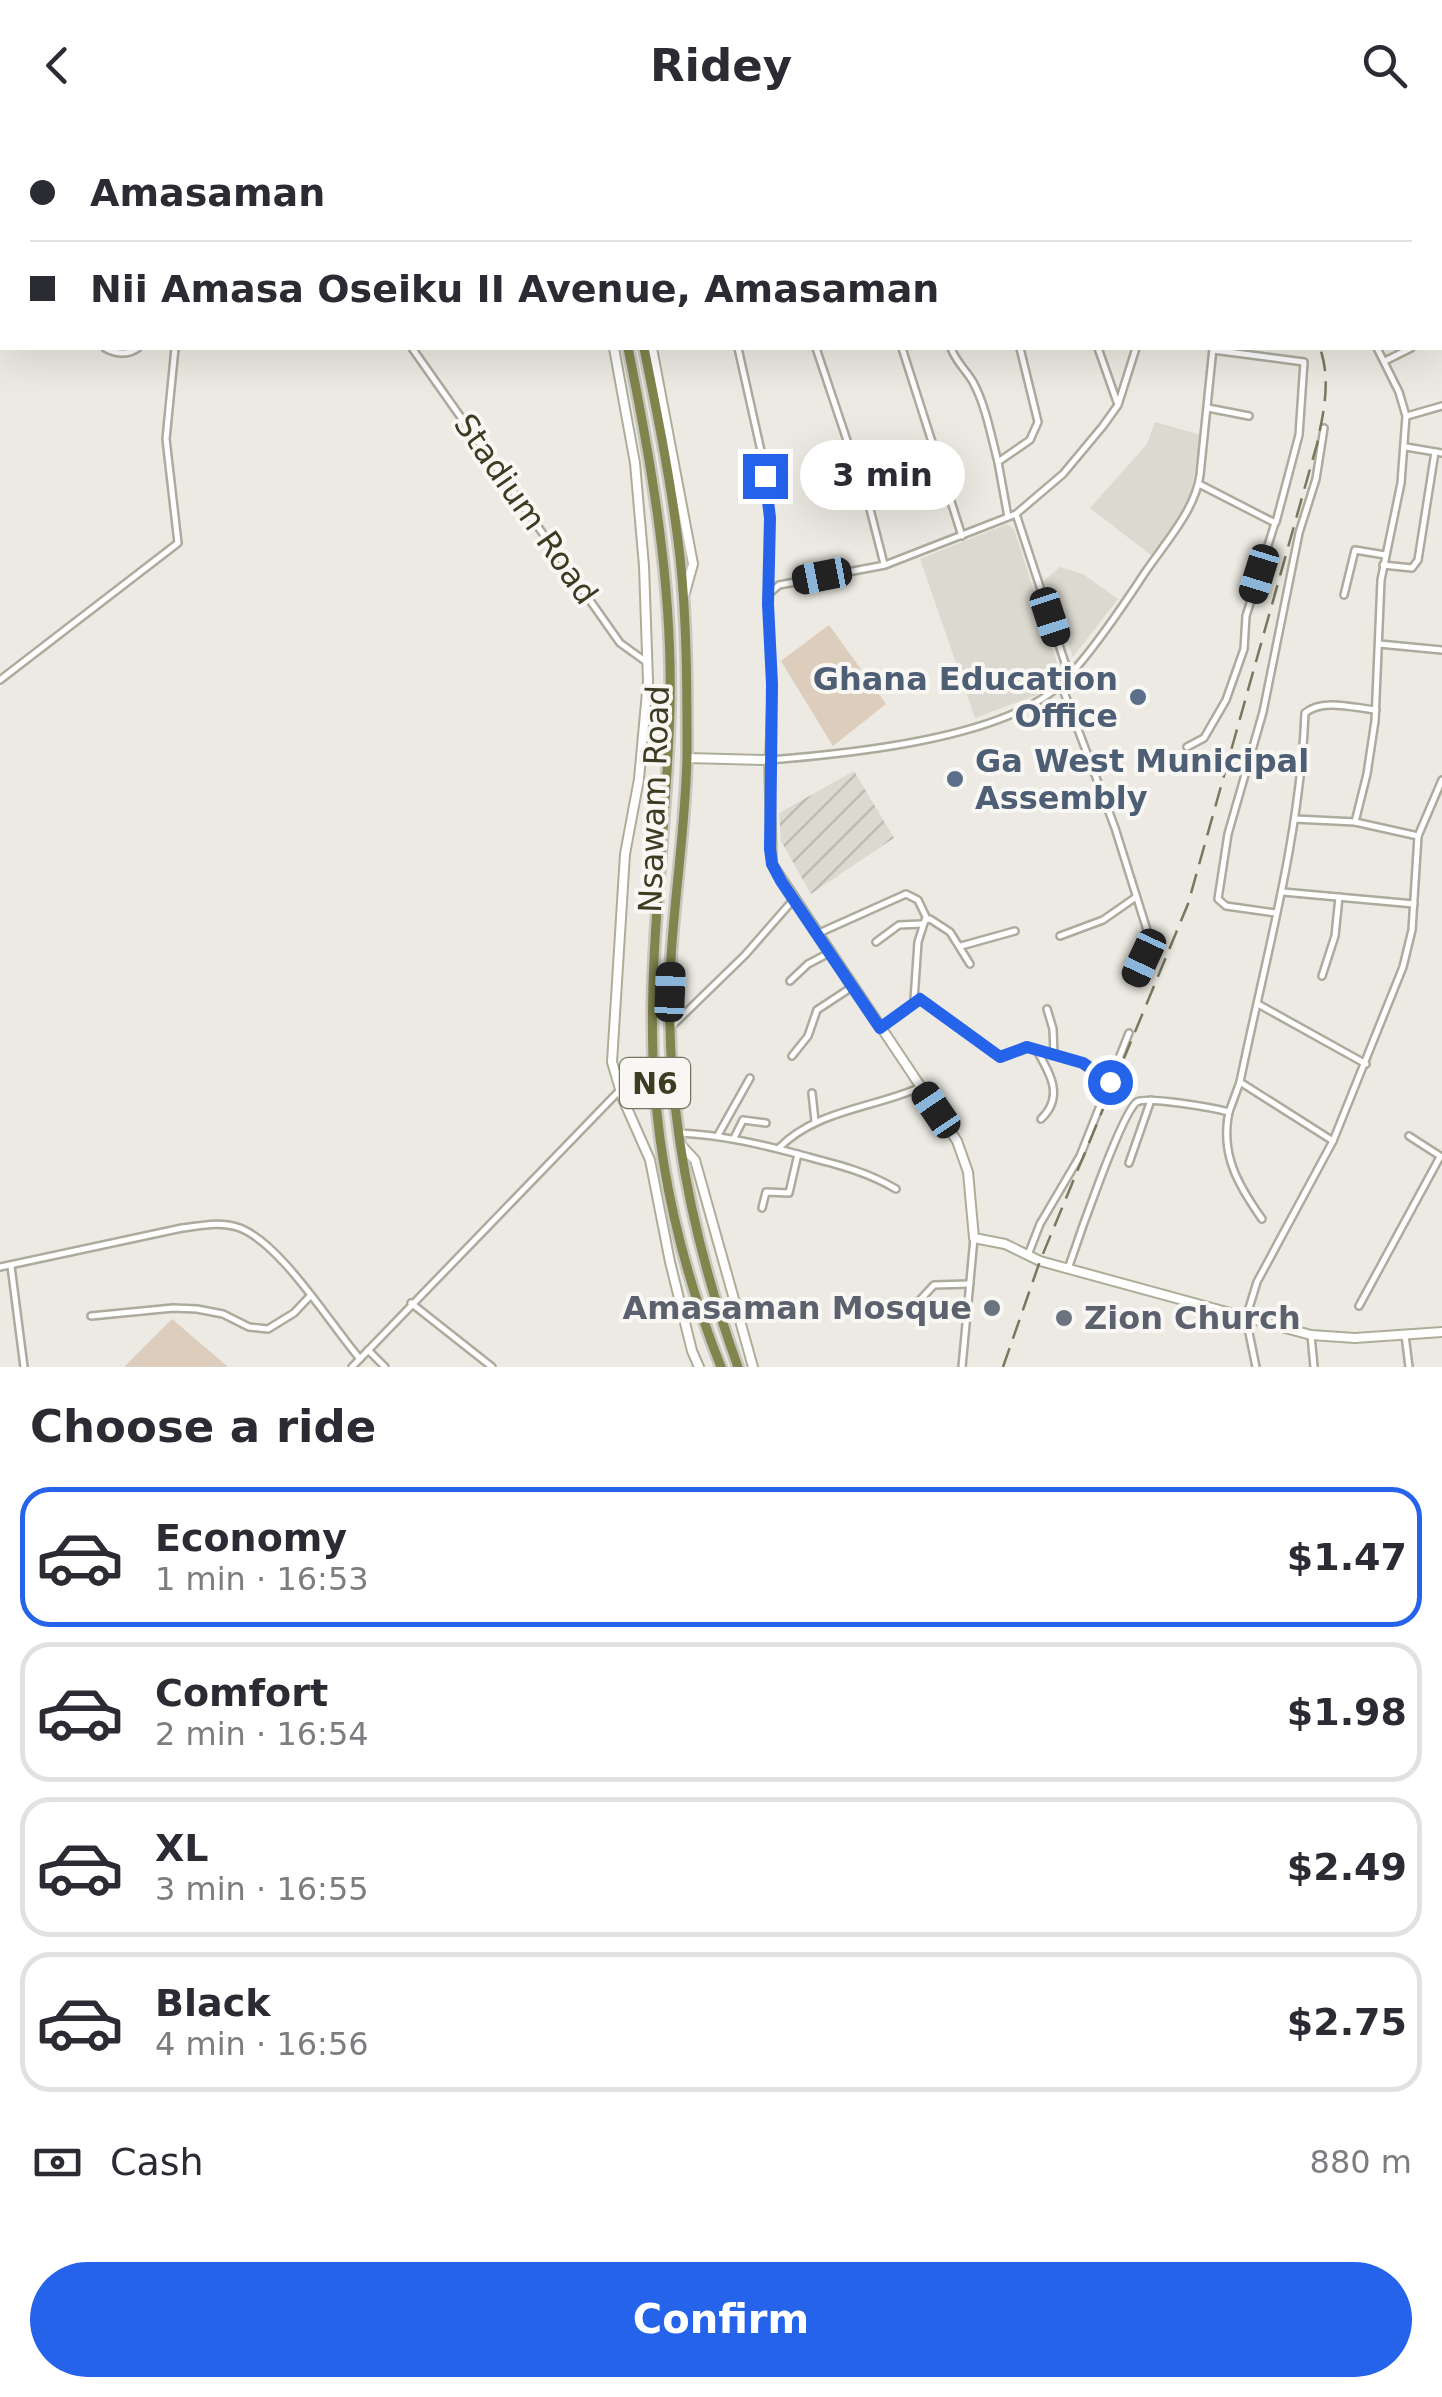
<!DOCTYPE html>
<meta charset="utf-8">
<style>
body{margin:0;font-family:"DejaVu Sans",sans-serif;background:#f7f7f7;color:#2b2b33;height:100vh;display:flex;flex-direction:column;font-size:38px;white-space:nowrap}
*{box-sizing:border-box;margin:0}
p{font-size:32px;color:#7c7c81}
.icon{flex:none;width:55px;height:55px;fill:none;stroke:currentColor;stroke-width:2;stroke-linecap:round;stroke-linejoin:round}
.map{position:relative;height:1237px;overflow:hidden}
.sheet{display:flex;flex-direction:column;background:#fff;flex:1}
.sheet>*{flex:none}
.hud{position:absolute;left:0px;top:0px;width:1442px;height:220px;box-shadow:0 10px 40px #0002;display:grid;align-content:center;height:220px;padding:0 30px;background:#fff}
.end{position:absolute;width:45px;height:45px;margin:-22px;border:12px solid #2563eb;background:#fff;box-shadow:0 0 0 5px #fff}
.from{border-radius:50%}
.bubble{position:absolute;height:70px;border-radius:35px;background:#fff;box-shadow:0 10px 40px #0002;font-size:32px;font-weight:700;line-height:70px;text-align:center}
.car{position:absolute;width:30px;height:60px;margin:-30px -15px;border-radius:12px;box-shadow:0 0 8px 2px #0007;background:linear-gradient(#222 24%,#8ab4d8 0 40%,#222 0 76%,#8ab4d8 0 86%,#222 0)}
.hud b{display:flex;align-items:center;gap:35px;height:95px;font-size:38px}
.hud b+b{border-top:2px solid #e1e1e2}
.hud i{width:25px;height:25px;background:#2b2b33}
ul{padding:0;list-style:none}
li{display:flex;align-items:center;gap:30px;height:140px;margin:0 20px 15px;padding:0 10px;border:5px solid #e1e1e2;border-radius:30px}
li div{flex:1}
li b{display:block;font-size:38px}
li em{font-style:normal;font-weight:700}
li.current{border-color:#2563eb}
li>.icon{width:90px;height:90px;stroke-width:1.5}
h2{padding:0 30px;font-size:45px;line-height:120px}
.pay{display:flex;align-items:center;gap:25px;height:110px;padding:0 30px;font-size:38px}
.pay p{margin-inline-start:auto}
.button{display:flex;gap:20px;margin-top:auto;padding:20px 30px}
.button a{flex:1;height:115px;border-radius:60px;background:#2563eb;color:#fff;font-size:40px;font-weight:700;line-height:115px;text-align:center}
header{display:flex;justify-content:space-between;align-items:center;height:130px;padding:0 30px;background:#fff;font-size:45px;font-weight:700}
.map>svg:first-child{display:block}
.built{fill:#dcdad0}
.industrial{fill:url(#industrial-furrows)}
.garden{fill:#dccdbc}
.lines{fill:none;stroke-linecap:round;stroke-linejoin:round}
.minor-casing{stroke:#adab9d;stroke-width:10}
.secondary-casing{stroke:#aead99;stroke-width:12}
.trunk-casing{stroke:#c8c8c1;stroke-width:14}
.minor{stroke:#fff;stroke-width:5}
.secondary{stroke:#fff;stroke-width:8}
.trunk{stroke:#81844c;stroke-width:9}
.rail{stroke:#78785d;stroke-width:2.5;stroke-dasharray:20 10;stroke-linecap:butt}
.route{stroke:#2563eb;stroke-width:12}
.service-dot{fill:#5c6f8a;stroke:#f8f7f3;stroke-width:4}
.worship-dot{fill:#6b7280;stroke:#f8f7f3;stroke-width:4}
.labels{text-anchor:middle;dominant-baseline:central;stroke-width:8;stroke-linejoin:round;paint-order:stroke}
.shield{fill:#f8f7f3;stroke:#747461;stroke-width:2.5}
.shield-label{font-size:30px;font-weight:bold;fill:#3c3c23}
.street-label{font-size:32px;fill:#3c3c23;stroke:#f8f7f3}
.service-label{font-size:32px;font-weight:bold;fill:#4e5e75;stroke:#f8f7f3;text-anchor:end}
.worship-label{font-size:32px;font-weight:bold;fill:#5b616d;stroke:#f8f7f3;text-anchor:end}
</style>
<header><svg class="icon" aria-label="back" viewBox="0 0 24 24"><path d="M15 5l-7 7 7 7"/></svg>Ridey<svg class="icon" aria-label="search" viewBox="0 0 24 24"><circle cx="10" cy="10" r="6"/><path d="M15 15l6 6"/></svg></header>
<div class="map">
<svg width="1442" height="1237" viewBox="0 0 1442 1237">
<defs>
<pattern id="industrial-furrows" width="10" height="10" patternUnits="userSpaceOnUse" patternTransform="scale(2.5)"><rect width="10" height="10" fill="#dcdad0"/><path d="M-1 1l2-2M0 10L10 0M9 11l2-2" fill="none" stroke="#bebcb2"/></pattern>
</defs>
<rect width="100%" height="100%" fill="#eceae2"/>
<g class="built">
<polygon points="1155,292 1201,305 1189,375 1152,426 1090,378 1147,314"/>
<polygon points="1007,394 1014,399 1061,545 1040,564 975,588 920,429"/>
<polygon points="1060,437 1083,444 1118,469 1073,527 1044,451"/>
</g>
<polygon class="industrial" points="854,641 894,708 811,764 781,711 779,683"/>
<g class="garden">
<polygon points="829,495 886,574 833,616 781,531"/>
<polygon points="172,1189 228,1237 124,1237"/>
</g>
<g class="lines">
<defs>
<g id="minor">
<polyline points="264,0 265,2"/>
<polyline points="498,0 499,2"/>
<polyline points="892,0 893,2"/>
<polyline points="986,0 986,2"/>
<polyline points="1070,0 1070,2"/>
<polyline points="1273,0 1275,2"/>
<polyline points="1344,0 1345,2"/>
<polyline points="1131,2 1143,1"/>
<polyline points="0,59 2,63"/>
<polyline points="1440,131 1442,129"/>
<polyline points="0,185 2,183"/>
<polyline points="1440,202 1442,201"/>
<path d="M105,218C116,224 128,225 138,218"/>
<polyline points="412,218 620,513 645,531"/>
<path d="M738,218L763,330L770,388L768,474L772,553L769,630C846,624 1004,609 1061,554C1088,528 1123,476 1144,444C1164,414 1195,381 1200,345L1213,218"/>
<polyline points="816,218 870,379 884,434"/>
<polyline points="902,218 962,406"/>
<path d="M951,218C956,232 966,240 973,252C986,276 991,306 998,332"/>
<polyline points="1098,218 1117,272"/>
<polyline points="1213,220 1304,232 1299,305 1276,392"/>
<polyline points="1385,231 1411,218"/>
<polyline points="1208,278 1249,286"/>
<polyline points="1407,286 1442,276"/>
<polyline points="1406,317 1442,323"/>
<polyline points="1016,384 1069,545"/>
<polyline points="1008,387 998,332 1030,310 1038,292 1020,218"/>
<polyline points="1383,435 1412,438 1418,430 1435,322"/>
<polyline points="770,463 779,455 885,435 1016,384 1063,344 1103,296 1118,275 1136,218"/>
<polyline points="1344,465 1355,420 1385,425"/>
<polyline points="1379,514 1442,520"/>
<polyline points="0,550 178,413 166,309 175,218"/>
<polyline points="1061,554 1115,698 1147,800 1147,816 1134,850"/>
<polyline points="1187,617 1204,608 1226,570 1244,519 1246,486 1275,393 1199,354"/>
<polyline points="1295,689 1355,692 1418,706"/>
<polyline points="1355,692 1367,644 1375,591 1381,450 1401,353 1406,286 1399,262 1377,218"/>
<polyline points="1283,762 1414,774"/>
<polyline points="1276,783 1226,776 1218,769 1228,704 1263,582 1299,403 1316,349 1324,298"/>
<polyline points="819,803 906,764 918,770 927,789"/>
<polyline points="1060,806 1103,790 1136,767"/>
<polyline points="876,812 899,795 922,794"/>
<polyline points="961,816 1015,801"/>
<polyline points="1322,846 1335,806 1339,767"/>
<polyline points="790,851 808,834 829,823"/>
<polyline points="914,870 918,812 925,790 930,789 950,802 970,834"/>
<polyline points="1258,874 1366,934"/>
<polyline points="1047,879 1053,899 1054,924"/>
<polyline points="672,896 745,825 794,769"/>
<polyline points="880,899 920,869 1000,927 1027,917 1083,933 1110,952"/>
<path d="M1037,921C1051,945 1064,967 1041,989"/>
<polyline points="792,926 808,906 817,880 852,857"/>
<polyline points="1240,952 1333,1011"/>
<polyline points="812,963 815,991"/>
<path d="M1229,982C1220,1024 1238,1055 1262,1089"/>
<path d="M679,1003C722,1005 760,1014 801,1025C835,1034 866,1041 896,1059"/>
<polyline points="718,1005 750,948"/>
<polyline points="1409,1006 1440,1026"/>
<polyline points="734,1008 743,990 766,993"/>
<path d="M779,1018C816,980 874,978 921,957"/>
<polyline points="1129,1033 1151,970"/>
<polyline points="762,1078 766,1062 789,1063 798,1024"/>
<polyline points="1028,1125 1040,1094 1080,1026 1129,903"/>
<polyline points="11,1136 24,1237"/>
<path d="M0,1137L182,1098C200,1096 219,1091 237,1097C279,1110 330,1194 360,1229"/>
<path d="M1068,1139C1076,1115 1122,981 1137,972C1147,966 1214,978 1229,982L1240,952C1265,829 1300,709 1305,583C1323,568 1354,578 1376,580"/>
<polyline points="411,1173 492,1237"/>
<polyline points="1359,1176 1440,1027"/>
<polyline points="877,1177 906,1185 934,1155 970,1154"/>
<polyline points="91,1186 173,1178 197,1179 223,1184 249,1197 268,1199 294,1183 310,1166"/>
<polyline points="1311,1205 1314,1237"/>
<polyline points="1405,1205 1409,1237"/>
<polyline points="368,1220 385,1237"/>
<polyline points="352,1237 620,960"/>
<polyline points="962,1237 974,1108"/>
<polyline points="1256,1237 1246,1188 1257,1152 1333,1011 1403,837 1412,800 1418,706 1442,650"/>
</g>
<g id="secondary">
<polyline points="570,0 571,2"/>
<polyline points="611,0 611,2"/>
<polyline points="614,218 635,333 644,436 648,551 639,649 625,724 612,932 623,969 650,1030 670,1132 692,1221 699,1237"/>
<polyline points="652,218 693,434 685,463"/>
<polyline points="687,628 769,630 772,734 957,1011 968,1042 974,1108 1005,1114 1040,1131 1311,1205 1355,1208 1442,1202"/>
<polyline points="681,1015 695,1030 753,1237"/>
</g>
<g id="trunk">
<polyline points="584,0 584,2"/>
<polyline points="601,0 601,2"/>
<path d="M628,218C652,336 673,457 670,579C667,694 649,811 653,927C657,1033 682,1139 721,1237"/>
<path d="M644,218C658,287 672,357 680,427C687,492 687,559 687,624C686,692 675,760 671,828C663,969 690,1105 738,1237"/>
</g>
</defs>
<use href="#minor" class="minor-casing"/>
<use href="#secondary" class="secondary-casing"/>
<use href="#trunk" class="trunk-casing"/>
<use href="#minor" class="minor"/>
<use href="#secondary" class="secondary"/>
<use href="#trunk" class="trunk"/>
<g class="rail">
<polyline points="1209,0 1210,2"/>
<path d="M1003,1237L1040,1131L1188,774L1317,314C1324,281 1331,250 1320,218"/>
</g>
</g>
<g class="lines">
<polyline class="route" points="765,346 770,388 768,474 772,554 770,719 772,734 781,751 880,898 920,869 1000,927 1027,917 1083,933 1110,952"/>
</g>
<g class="service-dot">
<circle cx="1138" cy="567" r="10"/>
<circle cx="955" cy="649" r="10"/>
</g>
<g class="worship-dot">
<circle cx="992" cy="1178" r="10"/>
<circle cx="1064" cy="1188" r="10"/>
</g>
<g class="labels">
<rect class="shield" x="620" y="928" width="70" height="50" rx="8"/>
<g class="shield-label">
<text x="655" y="953">N6</text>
</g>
<g class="street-label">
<text transform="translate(526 379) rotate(55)">Stadium Road</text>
<text transform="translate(654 669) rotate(-88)">Nsawam Road</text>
</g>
<g class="service-label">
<text x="1118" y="549">Ghana Education<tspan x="1118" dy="37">Office</tspan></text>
<text x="975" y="631" text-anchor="start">Ga West Municipal<tspan x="975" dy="37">Assembly</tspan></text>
</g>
<g class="worship-label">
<text x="972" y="1178">Amasaman Mosque</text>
<text x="1084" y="1188" text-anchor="start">Zion Church</text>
</g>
</g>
</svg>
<i class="end from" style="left:1110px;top:952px"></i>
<i class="end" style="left:765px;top:346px"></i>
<div class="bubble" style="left:800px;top:310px;width:165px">3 min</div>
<i class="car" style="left:1259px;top:444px;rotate:197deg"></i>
<i class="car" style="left:822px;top:446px;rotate:259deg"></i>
<i class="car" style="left:1050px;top:487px;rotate:162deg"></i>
<i class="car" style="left:1144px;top:828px;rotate:205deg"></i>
<i class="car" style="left:670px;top:862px;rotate:2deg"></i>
<i class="car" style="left:936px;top:980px;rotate:326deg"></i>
<div class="hud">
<b><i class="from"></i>Amasaman</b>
<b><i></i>Nii Amasa Oseiku II Avenue, Amasaman</b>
</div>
</div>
<section class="sheet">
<h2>Choose a ride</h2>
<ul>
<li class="current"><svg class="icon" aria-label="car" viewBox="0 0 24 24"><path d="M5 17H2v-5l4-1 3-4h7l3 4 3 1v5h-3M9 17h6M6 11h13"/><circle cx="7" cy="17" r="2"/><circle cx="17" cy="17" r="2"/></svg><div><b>Economy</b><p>1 min · 16:53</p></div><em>$1.47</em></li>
<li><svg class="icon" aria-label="car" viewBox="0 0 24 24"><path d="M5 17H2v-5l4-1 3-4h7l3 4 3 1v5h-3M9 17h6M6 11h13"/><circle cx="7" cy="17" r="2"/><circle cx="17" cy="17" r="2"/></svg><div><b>Comfort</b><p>2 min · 16:54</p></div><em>$1.98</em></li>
<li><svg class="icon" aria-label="car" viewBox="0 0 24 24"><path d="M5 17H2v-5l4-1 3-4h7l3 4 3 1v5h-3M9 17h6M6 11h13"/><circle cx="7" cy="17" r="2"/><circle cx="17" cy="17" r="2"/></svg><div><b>XL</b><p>3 min · 16:55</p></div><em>$2.49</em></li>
<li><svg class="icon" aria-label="car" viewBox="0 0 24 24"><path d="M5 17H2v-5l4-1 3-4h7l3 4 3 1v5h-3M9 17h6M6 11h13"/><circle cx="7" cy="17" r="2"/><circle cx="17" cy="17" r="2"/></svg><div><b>Black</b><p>4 min · 16:56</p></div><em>$2.75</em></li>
</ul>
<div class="pay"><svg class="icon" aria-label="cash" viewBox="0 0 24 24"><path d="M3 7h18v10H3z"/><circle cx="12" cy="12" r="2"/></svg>Cash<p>880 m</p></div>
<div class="button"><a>Confirm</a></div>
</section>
